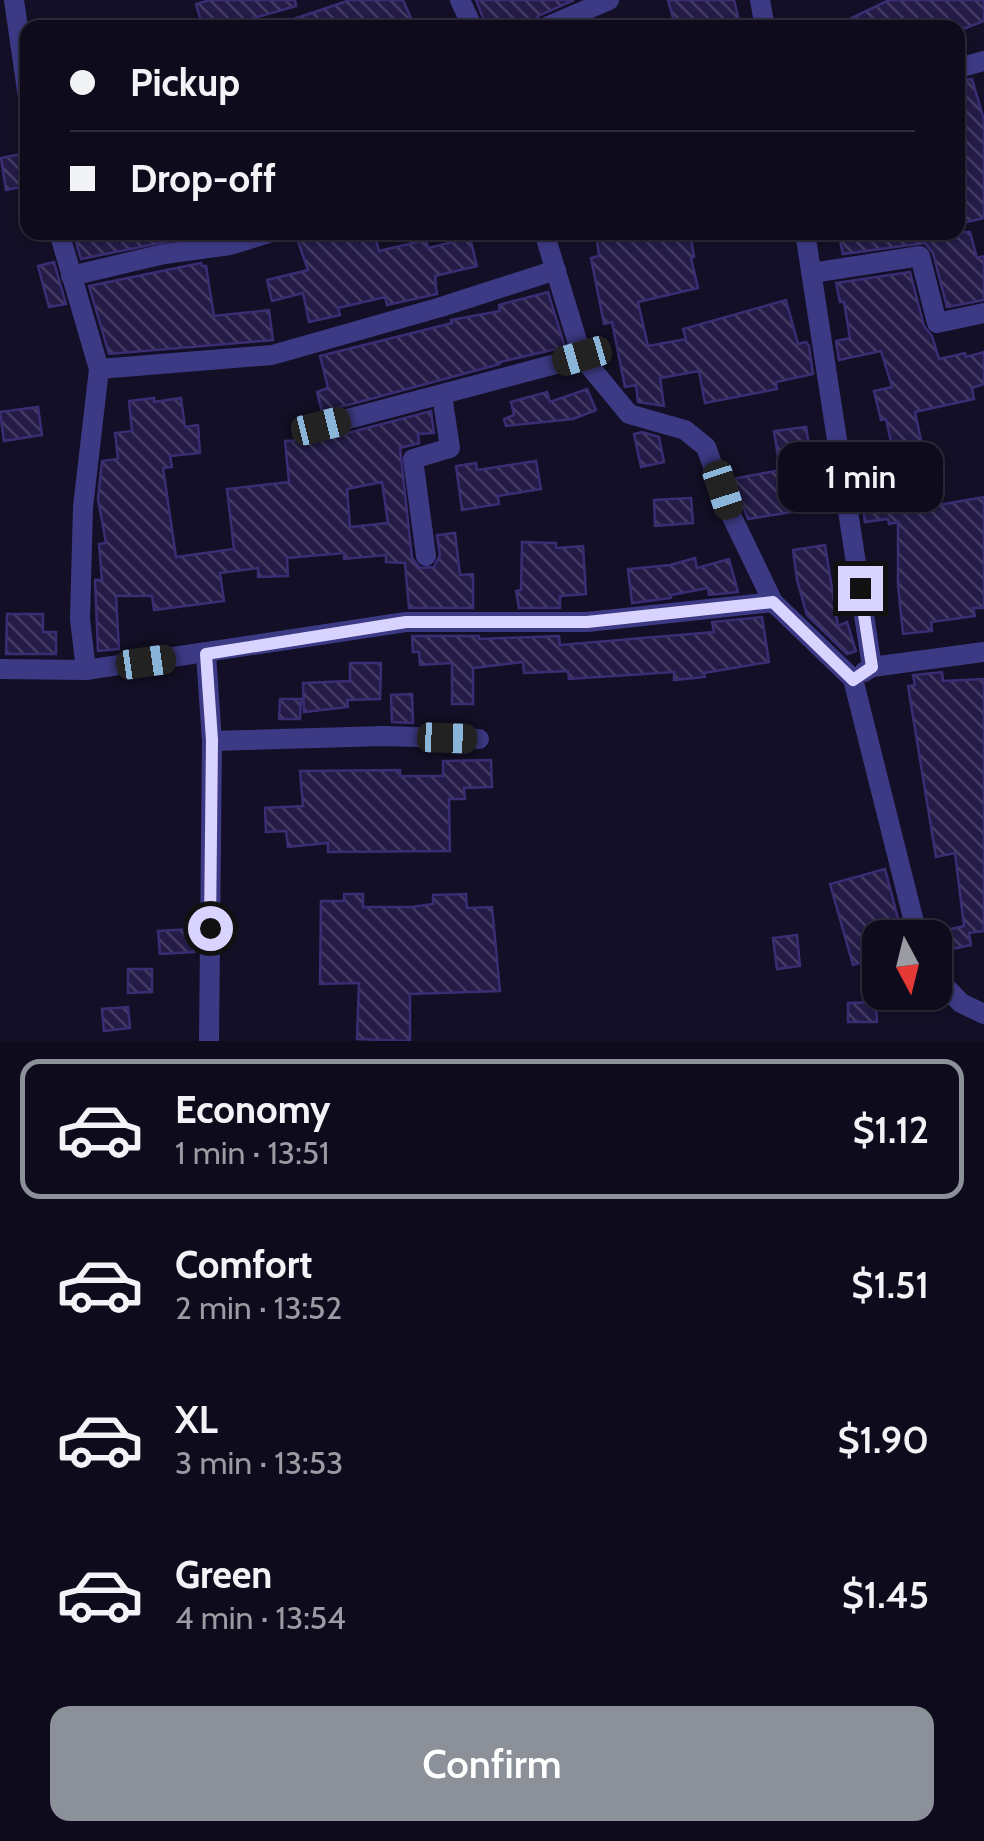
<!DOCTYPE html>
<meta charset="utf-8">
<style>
body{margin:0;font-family:Cabin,sans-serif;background:#1c1929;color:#f1f3f6;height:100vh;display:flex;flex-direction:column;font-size:38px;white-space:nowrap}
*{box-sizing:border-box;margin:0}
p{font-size:32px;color:#9b9ba3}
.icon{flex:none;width:55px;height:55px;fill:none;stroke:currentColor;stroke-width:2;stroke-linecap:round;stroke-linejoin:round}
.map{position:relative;height:1041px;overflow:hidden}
.panel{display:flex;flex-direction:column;background:#0e0b1c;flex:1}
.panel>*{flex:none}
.guide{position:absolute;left:20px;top:20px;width:945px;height:220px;border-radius:20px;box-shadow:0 2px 8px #0004,0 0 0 2px #2e2b3b;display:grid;align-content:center;height:220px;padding:0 50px;background:#0e0b1c}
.needle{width:65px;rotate:173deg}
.tools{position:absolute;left:862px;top:920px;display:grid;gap:20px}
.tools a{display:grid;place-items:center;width:90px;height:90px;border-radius:20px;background:#0e0b1c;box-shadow:0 2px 8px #0004,0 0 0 2px #2e2b3b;font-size:50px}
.end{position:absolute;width:45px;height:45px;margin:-22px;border:12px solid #d9d4ff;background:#111;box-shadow:0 0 0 5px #111}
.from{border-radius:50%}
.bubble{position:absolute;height:70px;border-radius:20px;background:#0e0b1c;box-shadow:0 2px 8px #0004,0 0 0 2px #2e2b3b;font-size:32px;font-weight:600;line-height:70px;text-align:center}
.car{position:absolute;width:30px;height:60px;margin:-30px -15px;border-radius:12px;box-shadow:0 0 8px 2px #0007;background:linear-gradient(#222 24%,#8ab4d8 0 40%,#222 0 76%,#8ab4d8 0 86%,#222 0)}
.guide b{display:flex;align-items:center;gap:35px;height:95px;font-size:38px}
.guide b+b{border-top:2px solid #2e2b3b}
.guide i{width:25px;height:25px;background:#f1f3f6}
ul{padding:18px 0 0;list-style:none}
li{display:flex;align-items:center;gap:30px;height:140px;margin:0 20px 15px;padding:0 30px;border:5px solid transparent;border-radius:20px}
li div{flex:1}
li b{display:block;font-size:38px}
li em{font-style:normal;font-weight:600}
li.selected{border-color:#8c9099}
li>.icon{width:90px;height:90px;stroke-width:1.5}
.primary-button{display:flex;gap:20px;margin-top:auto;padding:20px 50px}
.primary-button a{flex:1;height:115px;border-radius:20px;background:#8c9099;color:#fff;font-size:40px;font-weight:600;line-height:115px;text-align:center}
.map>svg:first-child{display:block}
.building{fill:url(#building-back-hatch);stroke:#3b2d73;stroke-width:2.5;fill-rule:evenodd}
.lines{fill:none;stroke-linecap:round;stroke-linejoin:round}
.street{stroke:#3d3a85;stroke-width:20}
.route{stroke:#d9d4ff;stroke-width:12}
</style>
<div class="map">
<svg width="984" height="1041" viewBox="0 0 984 1041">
<defs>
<pattern id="building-back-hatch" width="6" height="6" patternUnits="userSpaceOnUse" patternTransform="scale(2.5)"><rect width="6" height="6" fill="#241b47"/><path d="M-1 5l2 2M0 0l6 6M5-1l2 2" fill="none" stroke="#433b63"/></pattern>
</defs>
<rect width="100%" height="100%" fill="#130f26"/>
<g class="building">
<polygon points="210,0 295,0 296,6 219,28 203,28 196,4"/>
<polygon points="350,0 403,0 411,18 387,28 279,28 279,24"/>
<polygon points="476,0 574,0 538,16 530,28 487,28"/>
<polygon points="668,0 734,0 741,28 676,28"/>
<polygon points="889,0 984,0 984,21 966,28 946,28 943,20 926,28 831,28"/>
<polygon points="972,79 984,120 984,218 963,223 958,199 958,81"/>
<polygon points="21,154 26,186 6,190 1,158"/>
<polygon points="73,232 194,232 195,236 81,259"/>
<polygon points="308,232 374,232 379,251 426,240 428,248 470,238 477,266 435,276 437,294 387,305 385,297 338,308 340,315 309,322 303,293 272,301 267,280 308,270 296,236"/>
<polygon points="596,232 626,232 626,237 656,232 690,232 694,257 691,258 698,288 638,302 648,346 686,339 683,329 786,300 798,344 806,342 809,346 813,374 776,382 777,389 705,403 699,371 660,378 664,406 638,402 636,385 625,387 612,322 604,324 591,258 599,256"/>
<polygon points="838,232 970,232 977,258 984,256 984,300 947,307 933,253 925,243 843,254"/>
<polygon points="54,262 66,304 49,307 38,266"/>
<polygon points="201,263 202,266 206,266 214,316 269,310 273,340 109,354 89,286"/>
<polygon points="910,272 924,326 932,336 939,359 965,353 966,357 984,352 984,384 972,388 974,399 915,412 930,482 935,481 939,505 984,497 984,608 973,608 975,616 931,622 932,631 903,634 898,585 898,522 889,524 888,519 865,522 862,499 884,497 882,492 901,488 886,419 881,420 874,391 892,387 881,351 839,360 836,341 850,338 844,302 840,302 836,283"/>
<polygon points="548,292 565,347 500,362 500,364 322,412 317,392 328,388 320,356 452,323 451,320 500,311 499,305"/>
<polygon points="587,389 596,410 573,419 506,426 504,419 514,415 511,402 547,392 550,402"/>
<path d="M154,398V402L181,398L185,427L198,425L200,453L170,456L172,467L163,468L176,557L234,549L227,489L289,482L285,441L325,439L431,411L434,433L418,434L419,443L400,448L412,558L420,568L434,567L440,555L437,535L455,533L460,575L473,574V608H409L405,563L386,562V555L344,559V553L287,558L288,576L258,577V568L220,573L224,601L154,610L152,596H116L119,649L98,651L95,580H102L99,544L106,543L98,499L102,461L118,459L115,433L132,431L129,401ZM382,482L388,523L350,527L347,489Z"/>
<polygon points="38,407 42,435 4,441 0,412"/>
<polygon points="806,427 810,452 802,453 811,509 748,519 733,479 780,470 774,431"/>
<polygon points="642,432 659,437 664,462 641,467 634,434"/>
<polygon points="536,461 541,489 498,496 499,504 462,510 456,466 476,463 477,470"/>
<polygon points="691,498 693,523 655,526 654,500"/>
<polygon points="522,542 556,543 556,548 583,546 586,594 560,596 560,608 519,608 516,591 521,590"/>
<polygon points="825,545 838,626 847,622 855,648 856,651 847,654 807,615 797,580 793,550"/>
<polygon points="695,558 697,568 729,559 738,592 709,595 708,588 671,595 671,598 632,603 628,569 670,565"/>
<polygon points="7,614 43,614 43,632 56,632 56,654 6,654"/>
<polygon points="762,617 769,662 704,673 705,677 674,680 674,672 569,679 568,671 524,673 523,662 473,668 473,704 452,704 452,663 420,665 419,652 413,652 412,636 479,636 479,639 559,636 560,645 714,632 712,622"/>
<polygon points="350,663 381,663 380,699 347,700 348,707 304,712 303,683 350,681"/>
<polygon points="942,672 943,681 984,679 984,931 969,933 971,945 947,950 942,931 964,926 955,853 936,857 908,686 915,685 913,675"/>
<polygon points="412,694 413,723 392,722 391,695"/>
<polygon points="280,699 301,699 300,719 279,719"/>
<polygon points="491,760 492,787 464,788 465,799 449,799 450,851 328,852 328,843 288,847 286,831 266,832 265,808 303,806 300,771 400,770 400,776 443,776 443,761"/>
<polygon points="885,869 903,938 880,938 880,958 853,965 830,884"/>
<polygon points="344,894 363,894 363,907 412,907 433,904 433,895 466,894 467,908 492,907 500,991 410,994 410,1041 357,1039 359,983 320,984 321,901 344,901"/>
<polygon points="193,929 194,952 160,954 158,931"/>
<polygon points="797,935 800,966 777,969 773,938"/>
<polygon points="128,969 152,969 152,992 128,993"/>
<polygon points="876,1002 877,1022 848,1022 848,1003"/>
<polygon points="128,1007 130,1028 104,1031 102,1009"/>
</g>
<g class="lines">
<g class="street">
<polyline points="14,0 28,97"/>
<polyline points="460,0 473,28"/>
<polyline points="760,0 765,28"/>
<polyline points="544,28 609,0"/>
<polyline points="958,68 984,61"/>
<polyline points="59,232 99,369 83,507 80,619 86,670"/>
<polyline points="805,232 872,667"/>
<polyline points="812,273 920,256 937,323 984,313"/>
<polyline points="71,276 164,254 230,245 272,232"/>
<polyline points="582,357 629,414 685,430 706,447 731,515 773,602 853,679 918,938"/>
<polyline points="99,369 272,355 441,307 556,270"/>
<polyline points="321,426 582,357 544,232"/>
<polyline points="426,556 413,459 450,448 442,395"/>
<polyline points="206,654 212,741 209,1041"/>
<polyline points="0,669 86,670 406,622 587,622 773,602"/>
<polyline points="864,672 872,667 984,652"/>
<polyline points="212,741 384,736 479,739"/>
<polyline points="935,976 961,1003 984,1014"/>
</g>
</g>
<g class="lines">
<polyline class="route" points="210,928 212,740 206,654 406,622 587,622 773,602 853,680 872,667 860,588"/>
</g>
</svg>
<div class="tools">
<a><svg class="needle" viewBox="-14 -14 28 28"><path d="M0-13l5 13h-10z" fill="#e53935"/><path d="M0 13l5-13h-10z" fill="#9b9ba3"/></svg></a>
</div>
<i class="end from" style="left:210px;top:928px"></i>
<i class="end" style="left:860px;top:588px"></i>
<div class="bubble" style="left:778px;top:442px;width:165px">1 min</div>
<i class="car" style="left:582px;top:356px;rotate:254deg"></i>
<i class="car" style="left:321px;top:426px;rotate:76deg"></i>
<i class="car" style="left:723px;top:490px;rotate:162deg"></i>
<i class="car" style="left:146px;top:662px;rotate:82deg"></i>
<i class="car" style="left:447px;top:738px;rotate:92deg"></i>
<div class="guide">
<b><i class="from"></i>Pickup</b>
<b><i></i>Drop-off</b>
</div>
</div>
<section class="panel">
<ul>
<li class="selected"><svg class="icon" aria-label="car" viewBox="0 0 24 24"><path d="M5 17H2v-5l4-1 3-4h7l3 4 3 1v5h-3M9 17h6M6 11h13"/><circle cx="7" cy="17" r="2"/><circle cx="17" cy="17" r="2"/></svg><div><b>Economy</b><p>1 min · 13:51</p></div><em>$1.12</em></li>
<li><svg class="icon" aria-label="car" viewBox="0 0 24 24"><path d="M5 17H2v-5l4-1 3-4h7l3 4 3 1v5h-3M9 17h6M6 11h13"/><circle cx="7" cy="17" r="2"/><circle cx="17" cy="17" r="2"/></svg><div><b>Comfort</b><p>2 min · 13:52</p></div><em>$1.51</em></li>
<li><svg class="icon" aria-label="car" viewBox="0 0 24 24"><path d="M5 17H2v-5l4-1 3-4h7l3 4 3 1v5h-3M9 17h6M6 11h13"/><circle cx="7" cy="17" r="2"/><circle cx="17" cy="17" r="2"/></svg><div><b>XL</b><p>3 min · 13:53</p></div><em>$1.90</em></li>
<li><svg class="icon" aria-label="car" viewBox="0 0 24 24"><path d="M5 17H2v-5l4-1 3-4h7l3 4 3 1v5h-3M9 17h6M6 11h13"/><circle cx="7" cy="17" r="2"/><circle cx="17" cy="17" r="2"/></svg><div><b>Green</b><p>4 min · 13:54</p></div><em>$1.45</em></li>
</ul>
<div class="primary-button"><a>Confirm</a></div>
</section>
